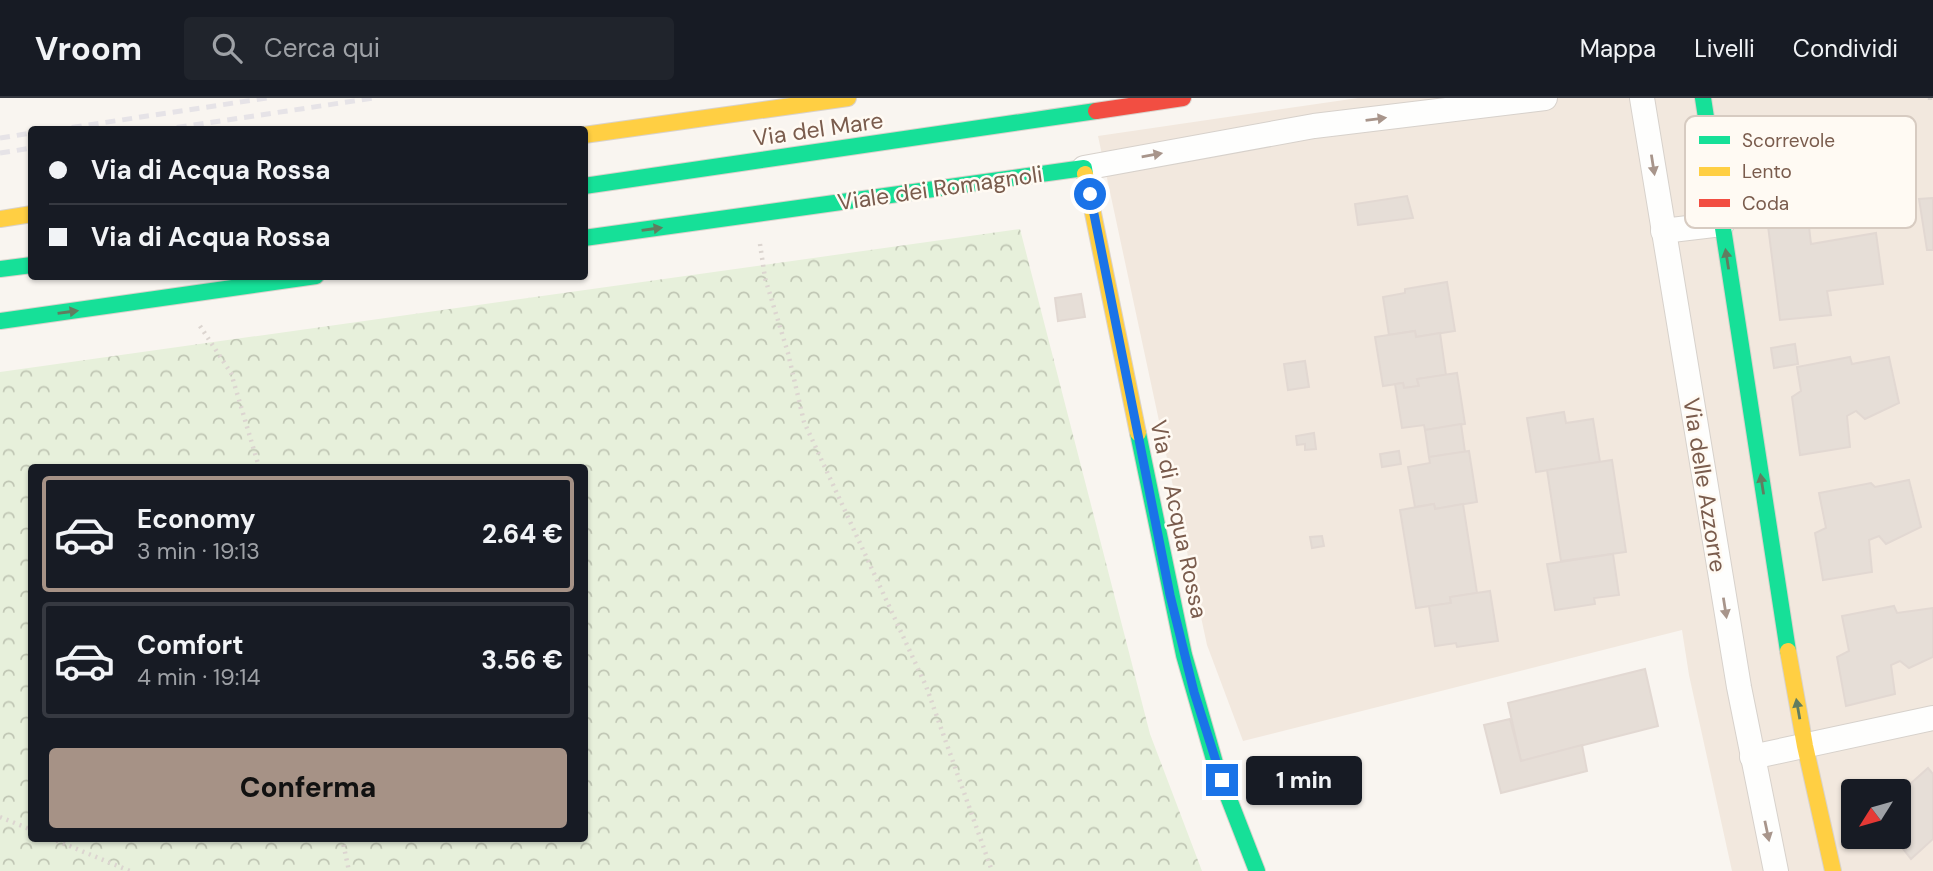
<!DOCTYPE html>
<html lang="it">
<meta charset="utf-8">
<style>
body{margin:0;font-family:"DM Sans",sans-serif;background:#20242c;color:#f1f3f6;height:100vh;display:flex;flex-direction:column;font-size:26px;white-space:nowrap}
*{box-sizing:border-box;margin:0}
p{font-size:23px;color:#9ea1a6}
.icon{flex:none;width:38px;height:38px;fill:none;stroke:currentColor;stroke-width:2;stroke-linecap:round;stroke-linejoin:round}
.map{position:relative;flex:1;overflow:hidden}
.panel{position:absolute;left:28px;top:366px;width:560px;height:378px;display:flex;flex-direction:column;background:#171b24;border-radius:7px;box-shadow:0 2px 5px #0004}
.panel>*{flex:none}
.banner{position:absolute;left:28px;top:28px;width:560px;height:154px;border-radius:7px;box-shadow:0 2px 5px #0004;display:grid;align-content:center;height:154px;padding:0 21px;background:#171b24}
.needle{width:46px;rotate:233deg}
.buttons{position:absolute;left:1841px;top:681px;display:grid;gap:14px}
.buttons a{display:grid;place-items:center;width:70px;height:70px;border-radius:7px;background:#171b24;box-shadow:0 2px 5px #0004;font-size:35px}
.end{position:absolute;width:32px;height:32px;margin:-16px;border:9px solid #1a73e8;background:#fff;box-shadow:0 0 0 4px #fff}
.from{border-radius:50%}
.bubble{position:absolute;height:49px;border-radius:7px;background:#171b24;box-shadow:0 2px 5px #0004;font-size:23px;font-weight:800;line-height:49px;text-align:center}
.banner b{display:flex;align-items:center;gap:24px;height:66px;font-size:26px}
.banner b+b{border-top:2px solid #363941}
.banner i{width:18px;height:18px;background:#f1f3f6}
ul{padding:12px 0 0;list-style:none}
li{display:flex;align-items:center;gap:21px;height:116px;margin:0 14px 10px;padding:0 7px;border:4px solid #363941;border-radius:7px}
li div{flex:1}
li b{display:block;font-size:26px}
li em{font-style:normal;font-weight:800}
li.on{border-color:#a69286}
li>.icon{width:63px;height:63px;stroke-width:1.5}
.cta{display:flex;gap:14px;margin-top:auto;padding:14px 21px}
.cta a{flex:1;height:80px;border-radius:7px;background:#a69286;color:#111;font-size:28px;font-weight:800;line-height:80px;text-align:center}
header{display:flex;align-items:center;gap:42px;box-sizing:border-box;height:98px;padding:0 35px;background:#171b24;border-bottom:2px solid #363941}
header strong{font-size:33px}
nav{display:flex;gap:38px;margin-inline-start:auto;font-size:24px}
.search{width:490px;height:63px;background:#20242c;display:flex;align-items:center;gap:18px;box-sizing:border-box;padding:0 24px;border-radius:7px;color:#9ea1a6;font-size:26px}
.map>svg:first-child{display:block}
.residential{fill:#f2e8de;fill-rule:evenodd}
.forest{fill:url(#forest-crowns);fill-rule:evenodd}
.building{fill:#e6ded7;stroke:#e2d8d2;stroke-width:2}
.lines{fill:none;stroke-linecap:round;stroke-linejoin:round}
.street-casing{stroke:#d7d1cb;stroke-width:26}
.fast-casing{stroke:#d9d2cb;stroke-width:18}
.slow-casing{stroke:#d9d2cb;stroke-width:18}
.jam-casing{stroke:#d9d2cb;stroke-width:18}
.path{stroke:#dcd5d0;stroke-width:4.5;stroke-dasharray:2 5;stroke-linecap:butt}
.street{stroke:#fefefd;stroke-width:24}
.fast{stroke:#16e098;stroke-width:16}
.slow{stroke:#ffcf43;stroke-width:16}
.jam{stroke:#f24e42;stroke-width:16}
.rail{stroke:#e6e3e7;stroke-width:5;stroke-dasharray:10 7;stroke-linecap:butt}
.oneway{fill:#a8958b}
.oneway2{fill:#617d60}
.route{stroke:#1a73e8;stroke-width:9}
.labels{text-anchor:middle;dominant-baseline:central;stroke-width:5;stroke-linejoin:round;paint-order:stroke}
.street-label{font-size:23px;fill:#7a5c4d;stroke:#fffaf3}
.key{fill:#fffaf3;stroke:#d7cbc1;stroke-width:2}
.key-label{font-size:19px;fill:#7a5c4d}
</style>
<header>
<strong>Vroom</strong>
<div class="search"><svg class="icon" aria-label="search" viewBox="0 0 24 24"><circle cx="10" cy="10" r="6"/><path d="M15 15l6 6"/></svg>Cerca qui</div>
<nav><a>Mappa</a><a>Livelli</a><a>Condividi</a></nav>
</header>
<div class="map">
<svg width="1933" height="773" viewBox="0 0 1933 773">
<defs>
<pattern id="forest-crowns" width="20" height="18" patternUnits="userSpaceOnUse" patternTransform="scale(1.75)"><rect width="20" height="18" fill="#e7f0db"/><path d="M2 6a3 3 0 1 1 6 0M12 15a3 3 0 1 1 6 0" fill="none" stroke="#c0c6b4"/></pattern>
</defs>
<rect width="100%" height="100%" fill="#f9f5f0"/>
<path class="residential" d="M1358,0H1933V773H1732L1689,577L1682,532L1243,643L1207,547L1098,38ZM1853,693H1899V738H1853Z"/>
<path class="forest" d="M1020,131L1150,636L1202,773H0V274ZM32,369H584V740H32Z"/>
<g class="building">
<polygon points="1407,98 1413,120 1358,127 1355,106"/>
<polygon points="1933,100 1933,152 1927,152 1919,101"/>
<polygon points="1808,120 1811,146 1876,135 1883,186 1827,193 1831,217 1780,222 1768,128"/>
<polygon points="1447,184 1455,233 1416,239 1415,233 1389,237 1383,199 1405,195 1405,191"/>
<polygon points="1081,196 1085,219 1058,223 1055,200"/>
<polygon points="1415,233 1416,239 1440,235 1446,277 1417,281 1419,288 1404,290 1403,285 1383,288 1375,239"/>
<polygon points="1795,246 1798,266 1774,270 1771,250"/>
<polygon points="1850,259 1852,266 1889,259 1899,305 1865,321 1856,313 1847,318 1850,349 1800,357 1792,299 1801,293 1797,269"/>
<polygon points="1305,263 1309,289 1288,292 1284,266"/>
<polygon points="1457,275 1465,326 1425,332 1424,327 1402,330 1395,286 1403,285 1404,290 1419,288 1417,281"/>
<polygon points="1564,314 1566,325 1593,321 1600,364 1536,374 1527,320"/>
<polygon points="1461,326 1465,354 1429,359 1425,332"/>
<polygon points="1314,335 1316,351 1305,352 1305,346 1297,347 1296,338"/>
<polygon points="1399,353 1401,366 1382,369 1380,356"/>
<polygon points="1469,353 1477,404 1435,411 1434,406 1415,409 1408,369 1430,365 1429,359"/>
<polygon points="1612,362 1626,454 1561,463 1547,372"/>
<polygon points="1909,382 1921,429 1886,446 1879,438 1869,442 1872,474 1823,482 1815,435 1826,430 1819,395 1871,385 1875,389"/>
<polygon points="1434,406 1435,411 1463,406 1477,495 1450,499 1451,505 1416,510 1400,412"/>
<polygon points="1322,438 1324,448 1312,450 1310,439"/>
<polygon points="1613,456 1619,497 1594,500 1595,506 1555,512 1547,466"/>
<polygon points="1490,493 1498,543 1457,549 1456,545 1435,548 1429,508 1451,505 1450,499"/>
<polygon points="1894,508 1897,515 1933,510 1933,559 1909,570 1900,563 1891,567 1895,596 1846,608 1837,559 1849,553 1842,518"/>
<polygon points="1645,571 1658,628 1521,663 1508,605"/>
<polygon points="1510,621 1521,663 1582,647 1587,673 1501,695 1484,627"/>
<polygon points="1928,670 1933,676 1933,741 1911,761 1893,738 1899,738 1899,696"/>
</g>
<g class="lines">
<defs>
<g id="street">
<polyline points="1642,0 1739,589 1776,773"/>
<polyline points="1084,70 1314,28 1545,0"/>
<polyline points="1663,133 1722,126"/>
<polyline points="1752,659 1933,620"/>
</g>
<g id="fast">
<polyline points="1703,0 1788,553"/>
<polyline points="584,88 1096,13"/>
<polyline points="584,140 1084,70 1085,76"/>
<polyline points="0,171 32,167"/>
<polyline points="0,223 316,178"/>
<polyline points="1138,335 1184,557 1215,665 1257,773"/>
</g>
<g id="slow">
<polyline points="584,37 848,0"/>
<polyline points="1085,76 1138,335"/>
<polyline points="0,121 32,116"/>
<polyline points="1788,553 1805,648 1833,773"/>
</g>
<polyline id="jam" points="1096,13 1183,0"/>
</defs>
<use href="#street" class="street-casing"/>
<use href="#fast" class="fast-casing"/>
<use href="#slow" class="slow-casing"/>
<use href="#jam" class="jam-casing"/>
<g class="path">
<polyline points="1930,0 1930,4"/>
<polyline points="760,146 765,180 788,255 804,324 926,588 992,773"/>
<polyline points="200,228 231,275 259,369"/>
<polyline points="0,719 32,732"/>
<polyline points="50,740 130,773"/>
<polyline points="342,740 349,773"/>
</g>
<use href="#street" class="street"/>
<use href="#fast" class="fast"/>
<use href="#slow" class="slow"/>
<use href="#jam" class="jam"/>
<g class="rail">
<polyline points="55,32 267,0"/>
<polyline points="160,32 374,0"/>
<polyline points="0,40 32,35"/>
<polyline points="0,55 32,50"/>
</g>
</g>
<defs><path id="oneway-solid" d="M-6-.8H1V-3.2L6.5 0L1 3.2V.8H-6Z" transform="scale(1.75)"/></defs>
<g class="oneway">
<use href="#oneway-solid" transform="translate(1376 21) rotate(-7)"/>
<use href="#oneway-solid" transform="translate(1152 57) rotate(-10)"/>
<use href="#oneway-solid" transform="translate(1653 67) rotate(81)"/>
<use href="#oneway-solid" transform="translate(1725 510) rotate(81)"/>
<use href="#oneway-solid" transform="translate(1767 733) rotate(78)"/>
</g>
<g class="oneway2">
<use href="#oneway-solid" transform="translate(652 131) rotate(-8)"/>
<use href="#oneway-solid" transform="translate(1727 161) rotate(-99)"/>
<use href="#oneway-solid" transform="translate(68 214) rotate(-8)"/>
<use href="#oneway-solid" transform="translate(1762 386) rotate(-99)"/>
<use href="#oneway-solid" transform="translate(1798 611) rotate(-100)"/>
</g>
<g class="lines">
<polyline class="route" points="1090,96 1170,497 1194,594 1222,682"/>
</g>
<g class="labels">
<g class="street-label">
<text transform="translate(818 31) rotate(-8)">Via del Mare</text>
<text transform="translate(940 90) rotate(-8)">Viale dei Romagnoli</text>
<text transform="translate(1705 387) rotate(81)">Via delle Azzorre</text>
<text transform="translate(1179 421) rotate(78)">Via di Acqua Rossa</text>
</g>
</g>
<rect x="1685" y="18" width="231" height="112" rx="10" class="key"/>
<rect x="1699" y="38" width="31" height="8" fill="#16e098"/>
<rect x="1699" y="69" width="31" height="9" fill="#ffcf43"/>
<rect x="1699" y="101" width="31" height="8" fill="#f24e42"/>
<g class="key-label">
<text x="1742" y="49">Scorrevole</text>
<text x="1742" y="80">Lento</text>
<text x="1742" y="112">Coda</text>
</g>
</svg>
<div class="buttons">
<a><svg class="needle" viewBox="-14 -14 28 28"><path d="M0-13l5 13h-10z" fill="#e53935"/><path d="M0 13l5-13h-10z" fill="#9ea1a6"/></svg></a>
</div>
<i class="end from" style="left:1090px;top:96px"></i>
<i class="end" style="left:1222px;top:682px"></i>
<div class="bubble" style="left:1246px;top:658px;width:116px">1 min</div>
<div class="banner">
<b><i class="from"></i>Via di Acqua Rossa</b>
<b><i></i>Via di Acqua Rossa</b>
</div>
<section class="panel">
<ul>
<li class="on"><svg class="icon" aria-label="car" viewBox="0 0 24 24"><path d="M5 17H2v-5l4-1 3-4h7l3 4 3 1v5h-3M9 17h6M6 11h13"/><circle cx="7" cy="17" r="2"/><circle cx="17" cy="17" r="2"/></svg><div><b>Economy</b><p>3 min · 19:13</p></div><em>2.64 €</em></li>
<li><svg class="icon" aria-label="car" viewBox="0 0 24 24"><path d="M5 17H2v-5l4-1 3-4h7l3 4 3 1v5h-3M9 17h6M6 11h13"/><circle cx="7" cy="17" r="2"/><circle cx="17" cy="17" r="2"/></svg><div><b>Comfort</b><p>4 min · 19:14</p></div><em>3.56 €</em></li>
</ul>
<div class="cta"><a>Conferma</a></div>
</section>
</div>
